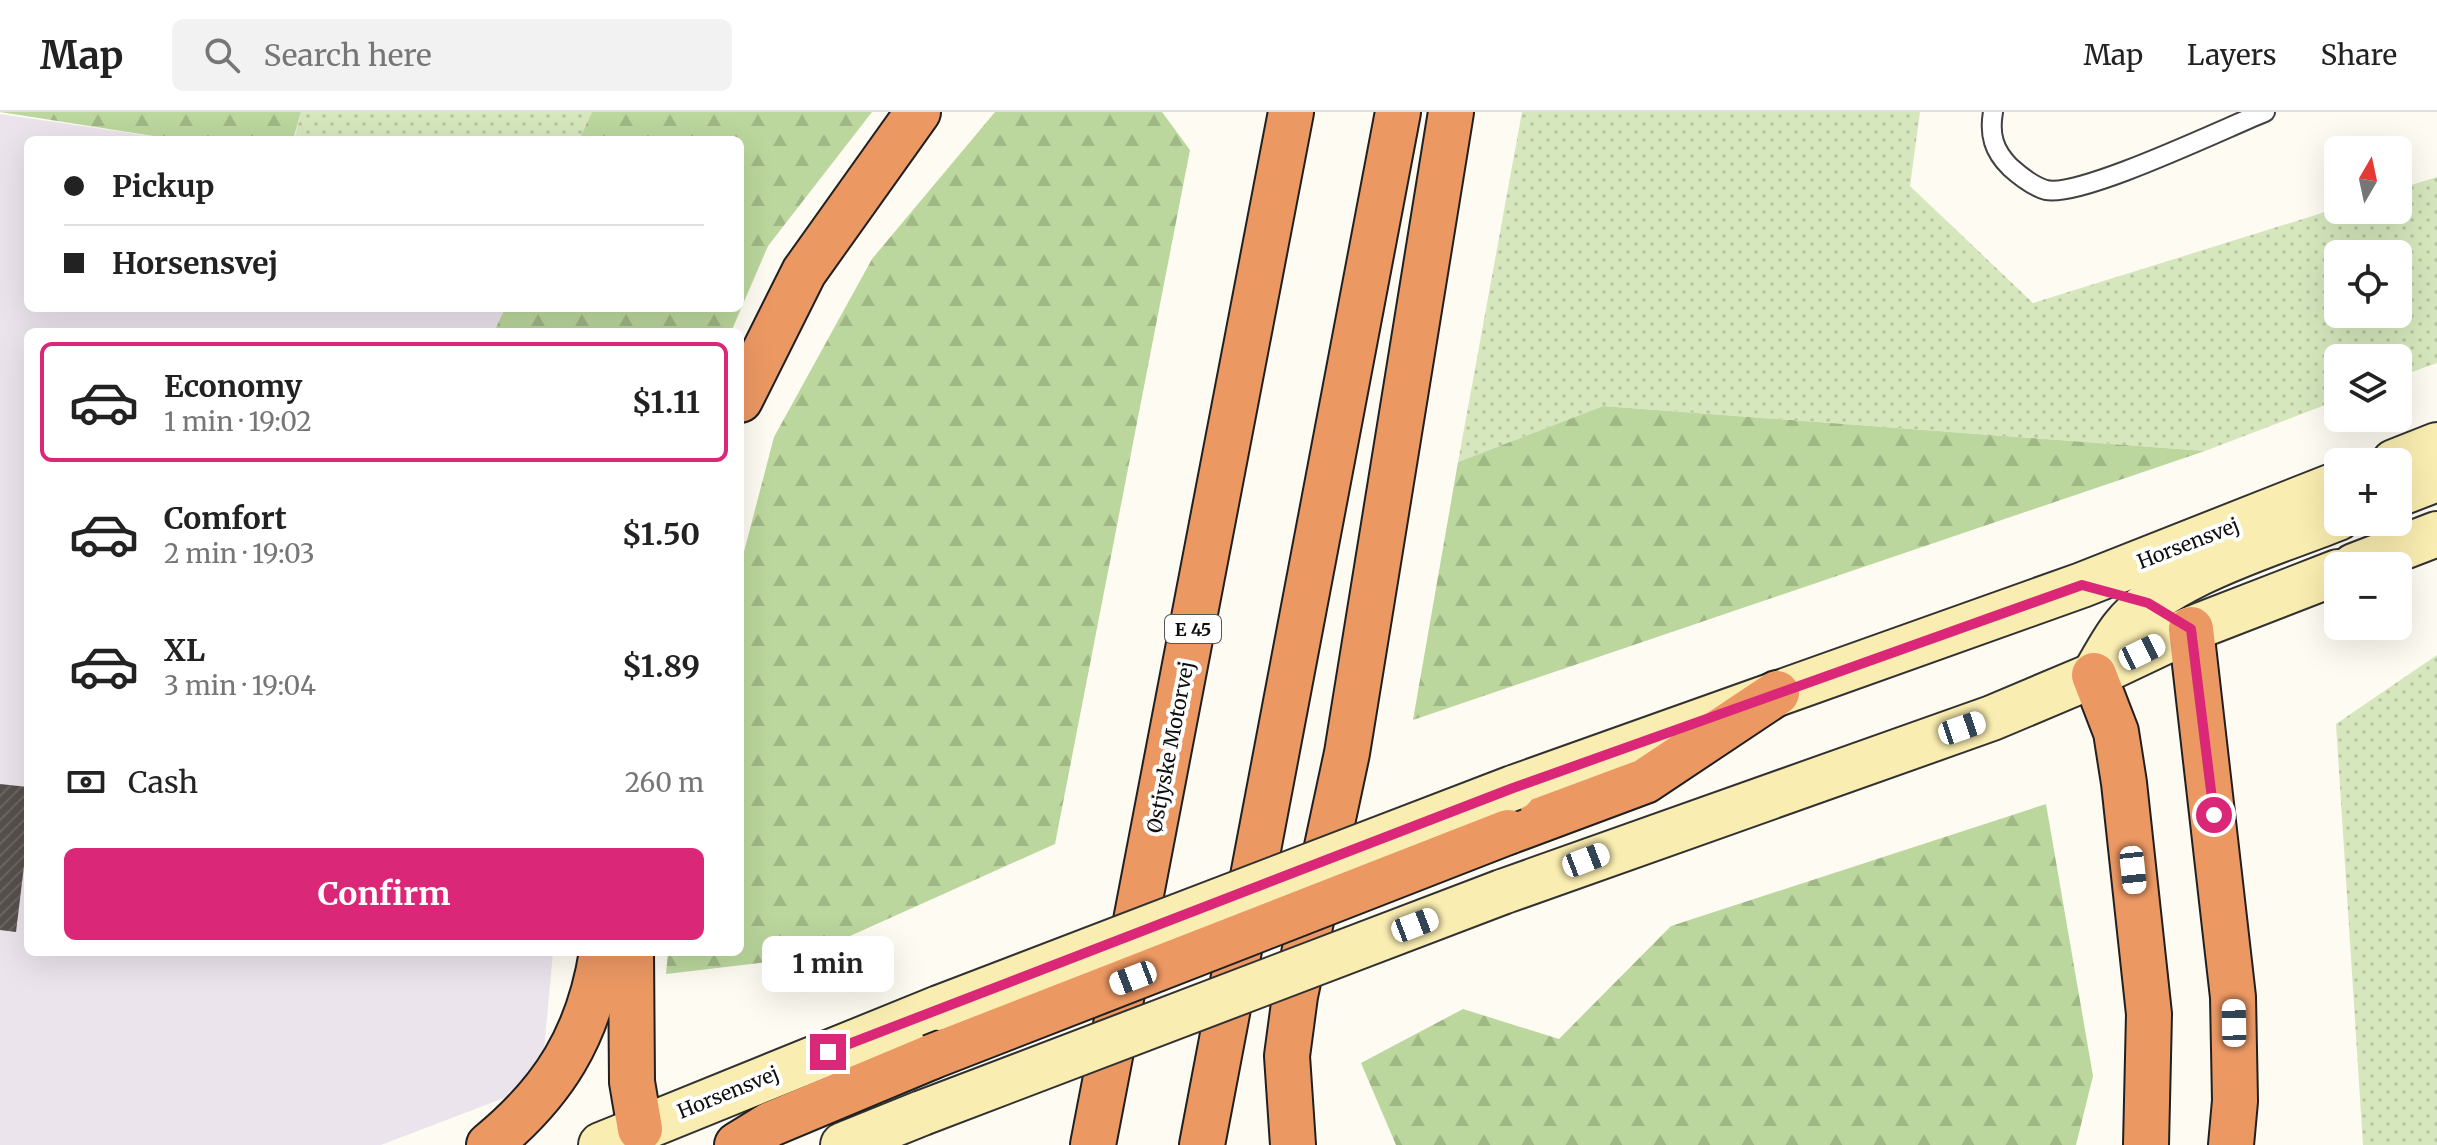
<!DOCTYPE html>
<meta charset="utf-8">
<style>
body{margin:0;font-family:Merriweather,serif;background:#f2f2f2;color:#222;height:100vh;display:flex;flex-direction:column;font-size:30px;white-space:nowrap}
*{box-sizing:border-box;margin:0}
p{font-size:26px;color:#767676}
.icon{flex:none;width:44px;height:44px;fill:none;stroke:currentColor;stroke-width:2;stroke-linecap:round;stroke-linejoin:round}
.map{position:relative;flex:1;overflow:hidden}
.sheet{position:absolute;left:24px;top:216px;width:720px;height:628px;display:flex;flex-direction:column;background:#fff;border-radius:12px;box-shadow:0 8px 32px #0002}
.sheet>*{flex:none}
.banner{position:absolute;left:24px;top:24px;width:720px;height:176px;border-radius:12px;box-shadow:0 8px 32px #0002;display:grid;align-content:center;height:176px;padding:0 40px;background:#fff}
.needle{width:52px;rotate:9deg}
.buttons{position:absolute;left:2324px;top:24px;display:grid;gap:16px}
.buttons a{display:grid;place-items:center;width:88px;height:88px;border-radius:12px;background:#fff;box-shadow:0 8px 32px #0002;font-size:40px}
.end{position:absolute;width:36px;height:36px;margin:-18px;border:10px solid #db2777;background:#fff;box-shadow:0 0 0 4px #fff}
.from{border-radius:50%}
.bubble{position:absolute;height:56px;border-radius:12px;background:#fff;box-shadow:0 8px 32px #0002;font-size:26px;font-weight:700;line-height:56px;text-align:center}
.car{position:absolute;width:24px;height:48px;margin:-24px -12px;border-radius:10px;box-shadow:0 0 6px 2px #0007;background:linear-gradient(#fff 24%,#345 0 40%,#fff 0 76%,#345 0 86%,#fff 0)}
.banner b{display:flex;align-items:center;gap:28px;height:76px;font-size:30px}
.banner b+b{border-top:2px solid #e0e0e0}
.banner i{width:20px;height:20px;background:#222}
ul{padding:14px 0 0;list-style:none}
li{display:flex;align-items:center;gap:24px;height:120px;margin:0 16px 12px;padding:0 24px;border:4px solid transparent;border-radius:12px}
li div{flex:1}
li b{display:block;font-size:30px}
li em{font-style:normal;font-weight:700}
li.on{border-color:#db2777}
li>.icon{width:72px;height:72px;stroke-width:1.5}
.pay{display:flex;align-items:center;gap:20px;height:88px;padding:0 40px;font-size:30px}
.pay p{margin-inline-start:auto}
.button{display:flex;gap:16px;margin-top:auto;padding:16px 40px}
.button a{flex:1;height:92px;border-radius:12px;background:#db2777;color:#fff;font-size:32px;font-weight:700;line-height:92px;text-align:center}
header{display:flex;align-items:center;gap:48px;box-sizing:border-box;height:112px;padding:0 40px;background:#fff;border-bottom:2px solid #e0e0e0}
header strong{font-size:38px}
nav{display:flex;gap:44px;margin-inline-start:auto;font-size:28px}
.search{width:560px;height:72px;background:#f2f2f2;display:flex;align-items:center;gap:20px;box-sizing:border-box;padding:0 28px;border-radius:12px;color:#767676;font-size:30px}
.map>svg:first-child{display:block}
.industrial{fill:#ece4ed}
.grass{fill:url(#grass-dots);fill-rule:evenodd}
.forest{fill:url(#forest-firs)}
.building{fill:url(#building-hatch)}
.lines{fill:none;stroke-linecap:round;stroke-linejoin:round}
.lane-casing{stroke:#424242;stroke-width:22}
.secondary-casing{stroke:#313131;stroke-width:48}
.highway-casing{stroke:#202020;stroke-width:48}
.lane{stroke:#fff;stroke-width:18}
.secondary{stroke:#faedb1;stroke-width:44}
.highway{stroke:#ec9863;stroke-width:44}
.secondary-bridge-casing{stroke:#313131;stroke-width:48;stroke-linecap:butt}
.highway-bridge-casing{stroke:#202020;stroke-width:48;stroke-linecap:butt}
.secondary-bridge{stroke:#faedb1;stroke-width:44}
.highway-bridge{stroke:#ec9863;stroke-width:44}
.route{stroke:#db2777;stroke-width:10}
.labels{text-anchor:middle;dominant-baseline:central;stroke-width:8;stroke-linejoin:round;paint-order:stroke}
.shield{fill:#fff;stroke:#575757;stroke-width:2}
.shield-label{font-size:18px;font-weight:bold;fill:#0f0f0f}
.street-label{font-size:20px;fill:#0f0f0f;stroke:#fff}
</style>
<header>
<strong>Map</strong>
<div class="search"><svg class="icon" aria-label="search" viewBox="0 0 24 24"><circle cx="10" cy="10" r="6"/><path d="M15 15l6 6"/></svg>Search here</div>
<nav><a>Map</a><a>Layers</a><a>Share</a></nav>
</header>
<div class="map">
<svg width="2437" height="1033" viewBox="0 0 2437 1033">
<defs>
<pattern id="grass-dots" width="8" height="8" patternUnits="userSpaceOnUse" patternTransform="scale(2)"><rect width="8" height="8" fill="#d6e7bd"/><path d="M2 2h.1M6 6h.1" fill="none" stroke="#b6c5a1" stroke-width="1.8" stroke-linecap="round"/></pattern>
<pattern id="forest-firs" width="22" height="20" patternUnits="userSpaceOnUse" patternTransform="scale(2)"><rect width="22" height="20" fill="#bbd79d"/><path d="M5 1l3.5 6h-7zM16 11l3.5 6h-7z" fill="#a0b786"/></pattern>
<pattern id="building-hatch" width="6" height="6" patternUnits="userSpaceOnUse" patternTransform="scale(2)"><rect width="6" height="6" fill="#57504c"/><path d="M-1 1l2-2M0 6l6-6M5 7l2-2" fill="none" stroke="#6a6561"/></pattern>
</defs>
<rect width="100%" height="100%" fill="#fefbf2"/>
<polygon class="industrial" points="0,2 179,28 28,28 28,196 505,196 494,220 28,220 28,840 553,840 541,972 381,1033 0,1033"/>
<g class="grass">
<polygon points="301,0 592,0 579,28 294,28"/>
<path d="M1522,0H1920L1910,74L2033,191L2338,96L2398,98V77L2437,65V251L2398,265V246H2338V288L2205,339L1603,294L1458,350ZM2338,142H2398V202H2338Z"/>
<polygon points="2437,543 2437,1033 2363,1033 2336,612"/>
</g>
<g class="forest">
<polygon points="0,0 301,0 293,28 179,28"/>
<polygon points="592,0 872,0 768,134 731,220 494,220 505,196 740,196 740,28 579,28"/>
<polygon points="995,0 1162,0 1190,38 1055,732 801,846 666,862 668,840 740,840 740,455 774,325 872,147"/>
<polygon points="1603,294 2205,339 1413,608 1458,350"/>
<polygon points="2046,692 2093,964 2076,1033 1396,1033 1361,951 1463,897 1559,927 1671,814"/>
</g>
<polygon class="building" points="0,672 28,675 28,721 16,820 0,818"/>
<g class="lines">
<defs>
<path id="lane" d="M1993,0C1989,23 1994,39 2010,55C2020,64 2032,74 2046,78C2080,86 2225,16 2265,0"/>
<g id="secondary">
<polyline points="2394,350 2437,333"/>
<polyline points="2398,382 2437,367"/>
<polyline points="2354,454 2437,422"/>
<path d="M2094,563C2103,548 2112,530 2123,516C2164,463 2276,431 2338,406"/>
<polyline points="1513,676 2082,473 2338,372"/>
<polyline points="1502,780 1992,606 2094,563 2191,517 2338,460"/>
<polyline points="601,1033 939,896"/>
<polyline points="843,1033 922,1001"/>
</g>
<g id="highway">
<polyline points="740,288 804,160 918,0"/>
<polyline points="2191,517 2233,885 2235,989 2231,1033"/>
<polyline points="2094,563 2116,620 2124,671 2149,902 2146,1033"/>
<polyline points="1508,720 1645,669 1777,581"/>
<polyline points="631,840 632,970 640,1017"/>
<path d="M489,1033C554,980 589,923 602,840"/>
<polyline points="737,1033 771,1012 931,945"/>
<polyline points="1093,1033 1291,0"/>
<polyline points="1202,1033 1398,0"/>
<polyline points="1293,1033 1287,944 1295,884 1347,641 1451,0"/>
</g>
</defs>
<use href="#lane" class="lane-casing"/>
<use href="#secondary" class="secondary-casing"/>
<use href="#highway" class="highway-casing"/>
<use href="#lane" class="lane"/>
<use href="#secondary" class="secondary"/>
<use href="#highway" class="highway"/>
<defs>
<g id="secondary-bridge">
<polyline points="939,896 1513,676"/>
<polyline points="922,1001 1502,780"/>
</g>
<polyline id="highway-bridge" points="931,945 1508,720"/>
</defs>
<use href="#secondary-bridge" class="secondary-bridge-casing"/>
<use href="#highway-bridge" class="highway-bridge-casing"/>
<use href="#secondary-bridge" class="secondary-bridge"/>
<use href="#highway-bridge" class="highway-bridge"/>
</g>
<g class="lines">
<polyline class="route" points="828,940 1513,676 2082,473 2148,491 2191,517 2214,703"/>
</g>
<g class="labels">
<rect class="shield" x="1165" y="503" width="56" height="28" rx="6"/>
<g class="shield-label">
<text x="1193" y="517">E 45</text>
</g>
<g class="street-label">
<text transform="translate(2188 431) rotate(-21)">Horsensvej</text>
<text transform="translate(1170 635) rotate(-79)">Østjyske Motorvej</text>
<text transform="translate(728 980) rotate(-22)">Horsensvej</text>
</g>
</g>
</svg>
<div class="buttons">
<a><svg class="needle" viewBox="-14 -14 28 28"><path d="M0-13l5 13h-10z" fill="#e53935"/><path d="M0 13l5-13h-10z" fill="#767676"/></svg></a>
<a><svg class="icon" aria-label="locate" viewBox="0 0 24 24"><circle cx="12" cy="12" r="6"/><path d="M12 2v4M12 18v4M2 12h4M18 12h4"/></svg></a>
<a><svg class="icon" aria-label="layers" viewBox="0 0 24 24"><path d="M12 4l9 5-9 5-9-5zM3 14l9 5 9-5"/></svg></a>
<a>+</a>
<a>−</a>
</div>
<i class="end from" style="left:2214px;top:703px"></i>
<i class="end" style="left:828px;top:940px"></i>
<div class="bubble" style="left:762px;top:824px;width:132px">1 min</div>
<i class="car" style="left:2142px;top:540px;rotate:64deg"></i>
<i class="car" style="left:1962px;top:616px;rotate:71deg"></i>
<i class="car" style="left:1586px;top:748px;rotate:69deg"></i>
<i class="car" style="left:2133px;top:758px;rotate:174deg"></i>
<i class="car" style="left:1415px;top:813px;rotate:69deg"></i>
<i class="car" style="left:1133px;top:866px;rotate:249deg"></i>
<i class="car" style="left:2234px;top:911px;rotate:359deg"></i>
<div class="banner">
<b><i class="from"></i>Pickup</b>
<b><i></i>Horsensvej</b>
</div>
<section class="sheet">
<ul>
<li class="on"><svg class="icon" aria-label="car" viewBox="0 0 24 24"><path d="M5 17H2v-5l4-1 3-4h7l3 4 3 1v5h-3M9 17h6M6 11h13"/><circle cx="7" cy="17" r="2"/><circle cx="17" cy="17" r="2"/></svg><div><b>Economy</b><p>1 min · 19:02</p></div><em>$1.11</em></li>
<li><svg class="icon" aria-label="car" viewBox="0 0 24 24"><path d="M5 17H2v-5l4-1 3-4h7l3 4 3 1v5h-3M9 17h6M6 11h13"/><circle cx="7" cy="17" r="2"/><circle cx="17" cy="17" r="2"/></svg><div><b>Comfort</b><p>2 min · 19:03</p></div><em>$1.50</em></li>
<li><svg class="icon" aria-label="car" viewBox="0 0 24 24"><path d="M5 17H2v-5l4-1 3-4h7l3 4 3 1v5h-3M9 17h6M6 11h13"/><circle cx="7" cy="17" r="2"/><circle cx="17" cy="17" r="2"/></svg><div><b>XL</b><p>3 min · 19:04</p></div><em>$1.89</em></li>
</ul>
<div class="pay"><svg class="icon" aria-label="cash" viewBox="0 0 24 24"><path d="M3 7h18v10H3z"/><circle cx="12" cy="12" r="2"/></svg>Cash<p>260 m</p></div>
<div class="button"><a>Confirm</a></div>
</section>
</div>
